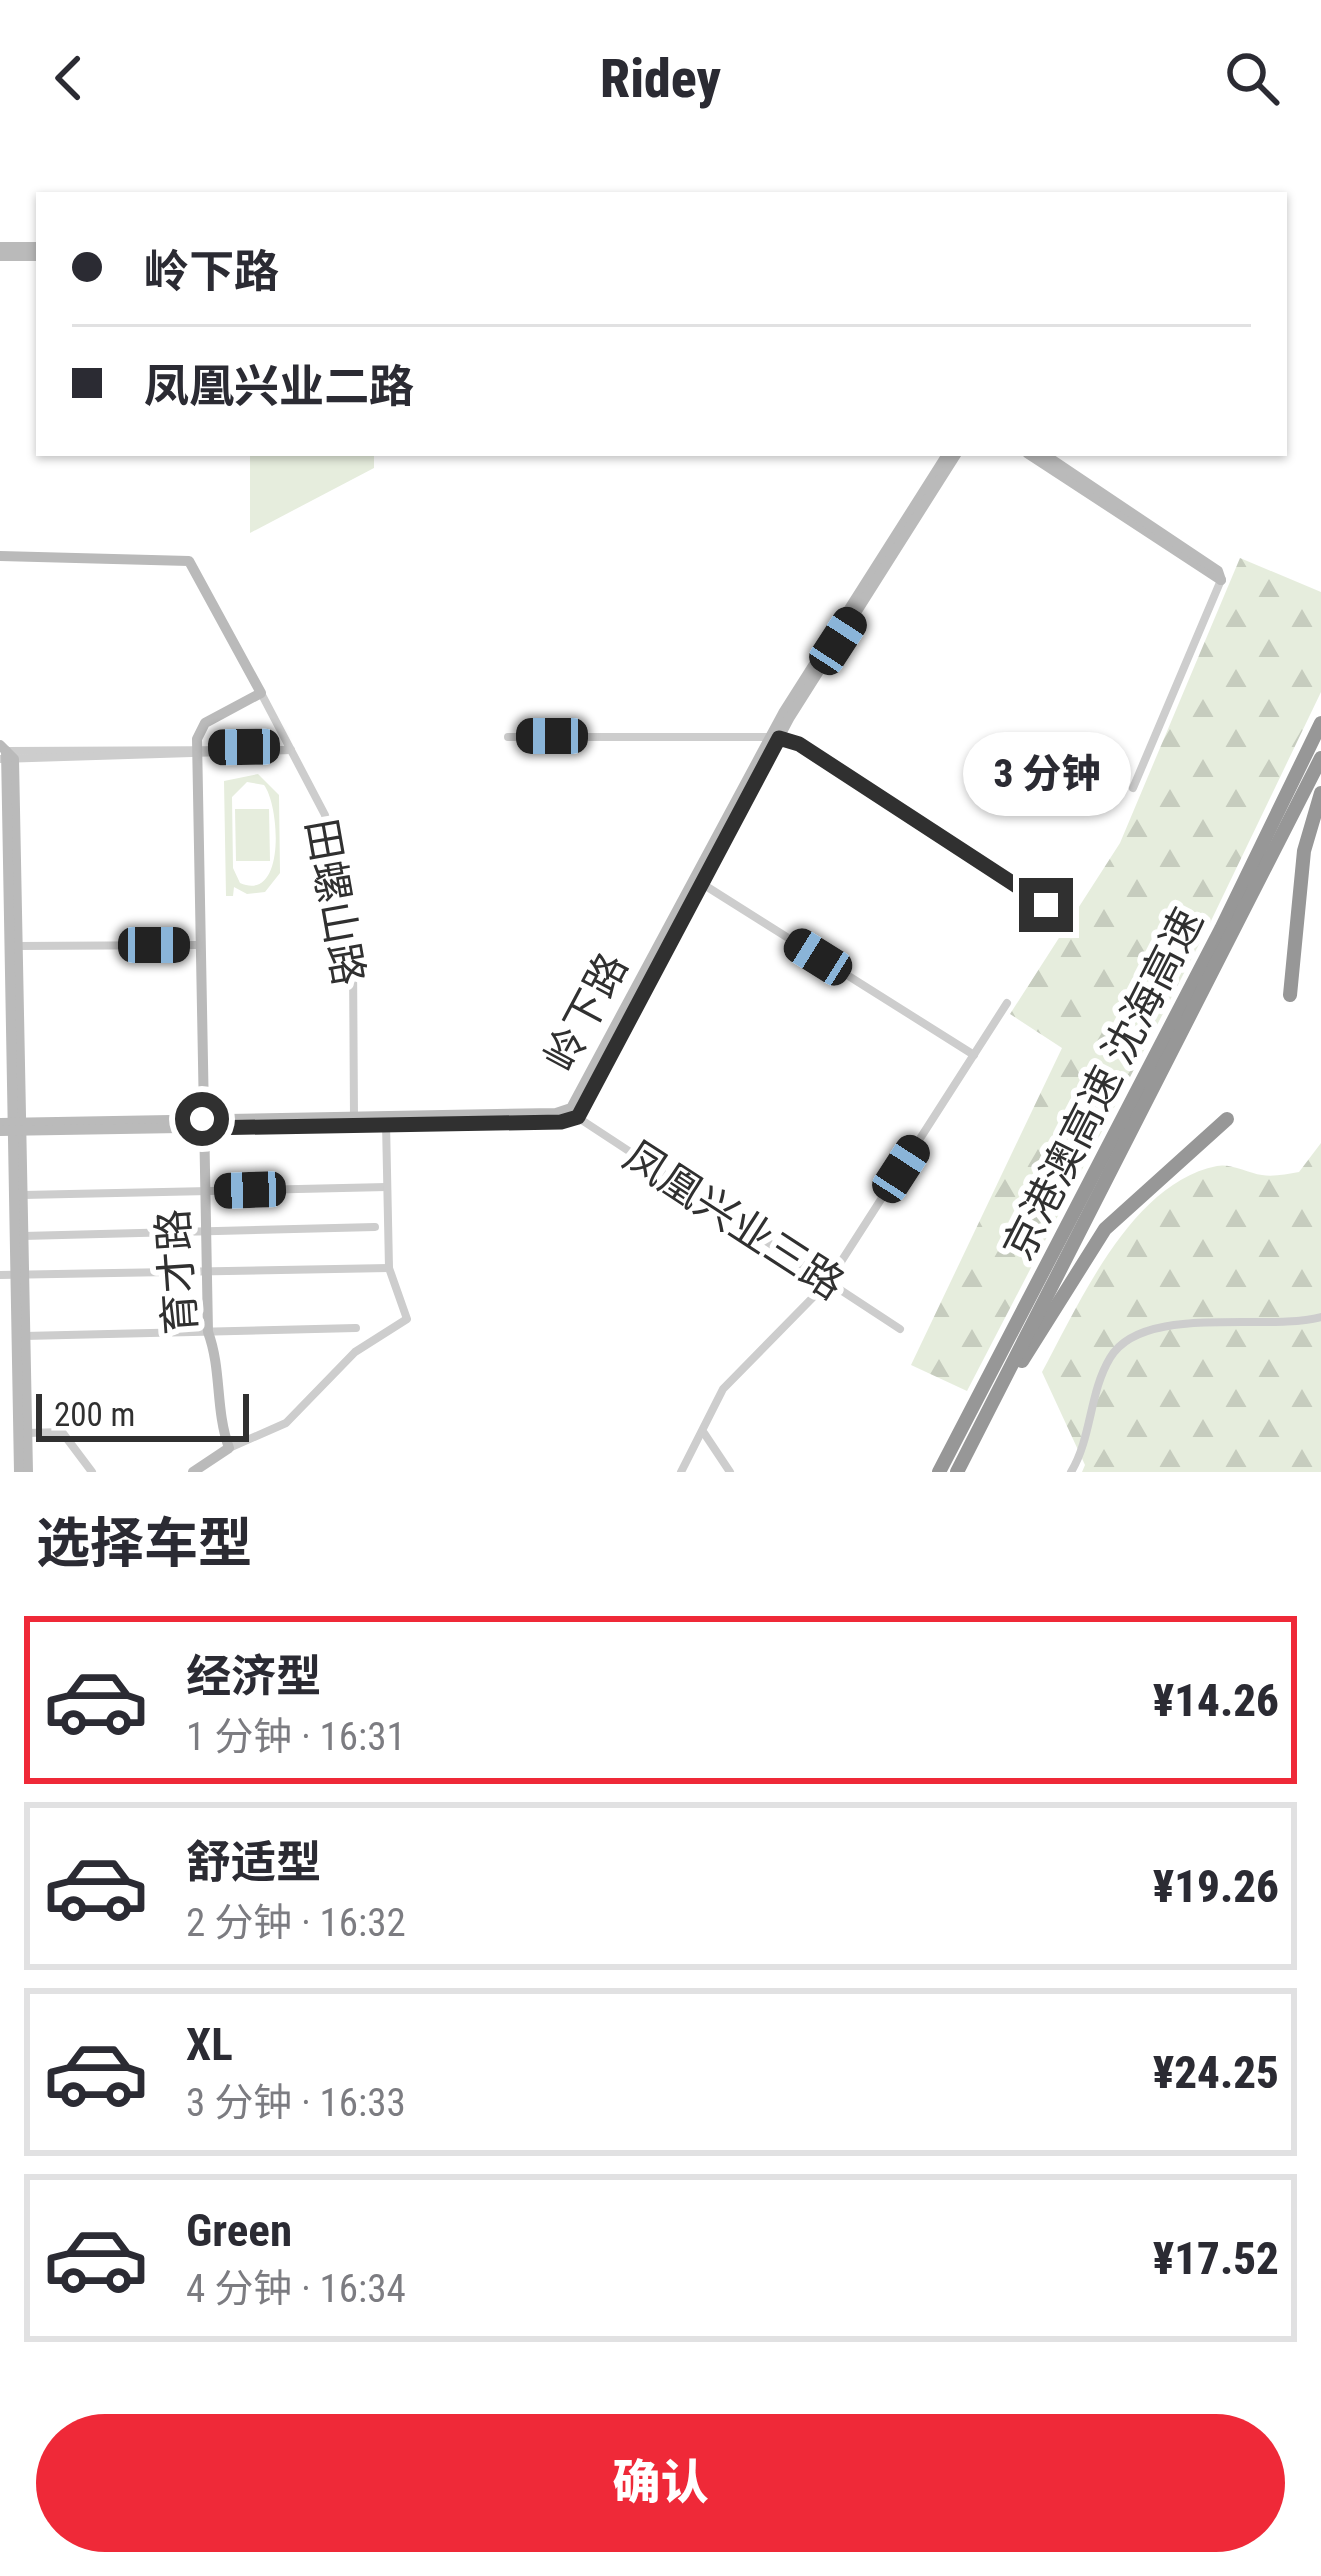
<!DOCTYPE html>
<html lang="zh">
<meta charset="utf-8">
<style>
body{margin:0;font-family:"Roboto Condensed","Noto Sans SC",sans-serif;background:#f2f2f3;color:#2b2b33;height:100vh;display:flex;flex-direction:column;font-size:45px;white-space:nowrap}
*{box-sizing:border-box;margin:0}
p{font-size:39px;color:#7c7c81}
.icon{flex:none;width:66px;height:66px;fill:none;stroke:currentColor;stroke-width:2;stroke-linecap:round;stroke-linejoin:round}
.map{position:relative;height:1316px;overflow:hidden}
.drawer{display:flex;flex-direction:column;background:#fff;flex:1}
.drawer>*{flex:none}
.top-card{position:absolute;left:36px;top:36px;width:1251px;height:264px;border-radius:0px;box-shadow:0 3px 9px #0004;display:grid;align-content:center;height:264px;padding:0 36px;background:#fff}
.scale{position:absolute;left:36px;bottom:30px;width:213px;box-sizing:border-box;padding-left:12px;border:6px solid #303030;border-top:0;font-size:33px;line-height:42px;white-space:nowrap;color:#303030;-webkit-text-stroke:9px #fff;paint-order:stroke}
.end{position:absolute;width:54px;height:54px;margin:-27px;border:15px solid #303030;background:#fff;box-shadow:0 0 0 6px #fff}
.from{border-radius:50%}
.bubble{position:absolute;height:84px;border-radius:42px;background:#fff;box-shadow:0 3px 9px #0004;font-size:39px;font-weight:800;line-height:84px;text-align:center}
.car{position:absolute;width:36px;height:72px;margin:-36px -18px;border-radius:15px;box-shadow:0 0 9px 3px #0007;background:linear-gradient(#222 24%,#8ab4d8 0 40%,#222 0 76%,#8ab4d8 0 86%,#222 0)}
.top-card b{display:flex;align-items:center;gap:42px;height:114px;font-size:45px}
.top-card b+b{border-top:3px solid #e1e1e2}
.top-card i{width:30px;height:30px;background:#2b2b33}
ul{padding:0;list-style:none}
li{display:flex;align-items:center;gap:36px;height:168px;margin:0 24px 18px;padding:0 12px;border:6px solid #e1e1e2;border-radius:0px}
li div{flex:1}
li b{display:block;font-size:45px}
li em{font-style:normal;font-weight:800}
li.current{border-color:#ef2938}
li>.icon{width:108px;height:108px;stroke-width:1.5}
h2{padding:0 36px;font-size:54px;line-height:144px}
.action{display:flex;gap:24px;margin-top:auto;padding:24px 36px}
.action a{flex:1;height:138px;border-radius:72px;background:#ef2938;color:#fff;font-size:48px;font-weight:800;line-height:138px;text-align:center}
header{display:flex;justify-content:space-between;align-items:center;height:156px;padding:0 36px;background:#fff;font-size:54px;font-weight:800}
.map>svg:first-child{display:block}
.green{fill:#e6eddd;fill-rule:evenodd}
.forest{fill:url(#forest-firs)}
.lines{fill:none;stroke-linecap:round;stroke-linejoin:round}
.street{stroke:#cdcdcd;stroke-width:8}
.secondary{stroke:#bababa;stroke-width:10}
.highway{stroke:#979797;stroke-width:14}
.route{stroke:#303030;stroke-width:15}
.labels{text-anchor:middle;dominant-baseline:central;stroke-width:12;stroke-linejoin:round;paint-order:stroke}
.street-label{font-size:42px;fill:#303030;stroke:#fff}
</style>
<header><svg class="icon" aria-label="back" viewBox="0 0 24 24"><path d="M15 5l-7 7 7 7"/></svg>Ridey<svg class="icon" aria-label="search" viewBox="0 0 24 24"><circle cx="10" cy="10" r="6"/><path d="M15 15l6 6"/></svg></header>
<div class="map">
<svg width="1321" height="1316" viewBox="0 0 1321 1316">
<defs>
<pattern id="forest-firs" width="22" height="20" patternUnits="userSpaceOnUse" patternTransform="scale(3)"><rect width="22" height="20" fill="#e6eddd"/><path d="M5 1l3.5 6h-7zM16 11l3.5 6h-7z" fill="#c6ccbe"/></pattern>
</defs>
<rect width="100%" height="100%" fill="#fff"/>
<g class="green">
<polygon points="250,297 374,297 374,312 250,377"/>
<path d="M258,618L279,639L280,717L265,736L247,738L234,731L233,740H226L224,625ZM247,626L264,629C280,650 286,747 240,727L233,712L232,641Z"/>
<polygon points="235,653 269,653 270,705 236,705"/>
</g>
<g class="forest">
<polygon points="1240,402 1321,436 1321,536 1210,767 967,1235 911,1209 1062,892 1010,858 1120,687"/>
<path d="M1321,987V1316H1082L1085,1309L1042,1216C1079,1148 1131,1027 1217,1010C1230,1007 1248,1017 1262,1019C1273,1021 1287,1018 1299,1016Z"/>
</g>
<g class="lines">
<g class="street">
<polyline points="261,537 325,659 353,802 354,962"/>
<polyline points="508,581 770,581 793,585 1046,749"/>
<polyline points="5,595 289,594"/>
<polyline points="0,603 291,594"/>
<polyline points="1133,632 1221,424"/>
<polyline points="701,727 974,899"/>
<polyline points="17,790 199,789"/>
<polyline points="574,959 900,1173"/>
<polyline points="23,1039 387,1031"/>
<polyline points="23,1080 375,1071"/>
<polyline points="0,1119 389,1112"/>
<polyline points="24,1180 356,1172"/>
<polyline points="27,1277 62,1276 92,1316"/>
<polyline points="704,1277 730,1316"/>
<polyline points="229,1292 286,1267 355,1196 407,1163 389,1112 386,967"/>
<polyline points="681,1316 723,1233 828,1126 1007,847"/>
<path d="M1071,1316C1092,1281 1089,1237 1110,1202C1142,1147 1265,1176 1321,1161"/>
</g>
<g class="secondary">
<polyline points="0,91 39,91"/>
<polyline points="0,100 39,100"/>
<polyline points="1027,297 1221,424"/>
<polyline points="1042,297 1218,415 1221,424"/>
<path d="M0,400L189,405L261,537L205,567L197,583L208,1176C222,1214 215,1253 229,1292L193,1316"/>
<polyline points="0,589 14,603 28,1316"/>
<polyline points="6,595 19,1316"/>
<polyline points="0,967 556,957 571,952 783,557 948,297"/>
<polyline points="0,975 557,966 577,961 790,561 957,297"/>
</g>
<g class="highway">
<polyline points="1290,839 1304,695 1321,637"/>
<polyline points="1022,1205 1105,1073 1227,963"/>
<polyline points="939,1316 1221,773 1321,567"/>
<polyline points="957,1316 1321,602"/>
</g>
</g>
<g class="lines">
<polyline class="route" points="202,963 203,972 561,966 578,961 779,582 799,588 1046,749"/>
</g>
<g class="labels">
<g class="street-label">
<text transform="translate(335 746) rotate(80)">田螺山路</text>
<text transform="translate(586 856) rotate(-62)">岭下路</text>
<text transform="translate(1103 928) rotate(-63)">京港澳高速 沈海高速</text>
<text transform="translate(734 1064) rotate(33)">凤凰兴业三路</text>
<text transform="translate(177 1116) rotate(-94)">育才路</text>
</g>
</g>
</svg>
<div class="scale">200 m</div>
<i class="end from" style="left:202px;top:963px"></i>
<i class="end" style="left:1046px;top:749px"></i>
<div class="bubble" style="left:963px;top:576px;width:168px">3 分钟</div>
<i class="car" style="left:838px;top:485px;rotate:33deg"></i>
<i class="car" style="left:552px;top:580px;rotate:270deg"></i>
<i class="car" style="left:244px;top:591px;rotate:269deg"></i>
<i class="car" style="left:154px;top:789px;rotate:90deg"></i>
<i class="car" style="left:818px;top:801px;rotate:302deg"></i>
<i class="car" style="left:901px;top:1013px;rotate:33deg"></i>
<i class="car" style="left:250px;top:1034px;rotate:268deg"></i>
<div class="top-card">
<b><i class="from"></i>岭下路</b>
<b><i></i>凤凰兴业二路</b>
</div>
</div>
<section class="drawer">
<h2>选择车型</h2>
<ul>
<li class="current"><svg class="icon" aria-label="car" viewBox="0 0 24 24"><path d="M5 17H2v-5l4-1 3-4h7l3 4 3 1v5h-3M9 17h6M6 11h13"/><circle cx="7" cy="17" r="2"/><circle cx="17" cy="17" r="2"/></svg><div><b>经济型</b><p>1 分钟 · 16:31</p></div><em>¥14.26</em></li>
<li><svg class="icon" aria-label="car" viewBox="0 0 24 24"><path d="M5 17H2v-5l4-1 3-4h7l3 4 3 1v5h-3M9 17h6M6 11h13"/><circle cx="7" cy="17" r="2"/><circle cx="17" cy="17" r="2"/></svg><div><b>舒适型</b><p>2 分钟 · 16:32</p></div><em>¥19.26</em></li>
<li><svg class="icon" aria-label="car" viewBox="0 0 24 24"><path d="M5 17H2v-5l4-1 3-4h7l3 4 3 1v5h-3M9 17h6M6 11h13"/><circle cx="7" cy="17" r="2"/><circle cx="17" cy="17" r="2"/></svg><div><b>XL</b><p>3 分钟 · 16:33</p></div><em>¥24.25</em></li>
<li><svg class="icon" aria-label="car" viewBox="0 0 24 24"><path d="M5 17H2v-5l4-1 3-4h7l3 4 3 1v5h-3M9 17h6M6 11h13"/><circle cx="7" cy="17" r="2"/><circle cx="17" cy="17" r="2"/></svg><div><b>Green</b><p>4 分钟 · 16:34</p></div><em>¥17.52</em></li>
</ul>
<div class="action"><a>确认</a></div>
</section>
